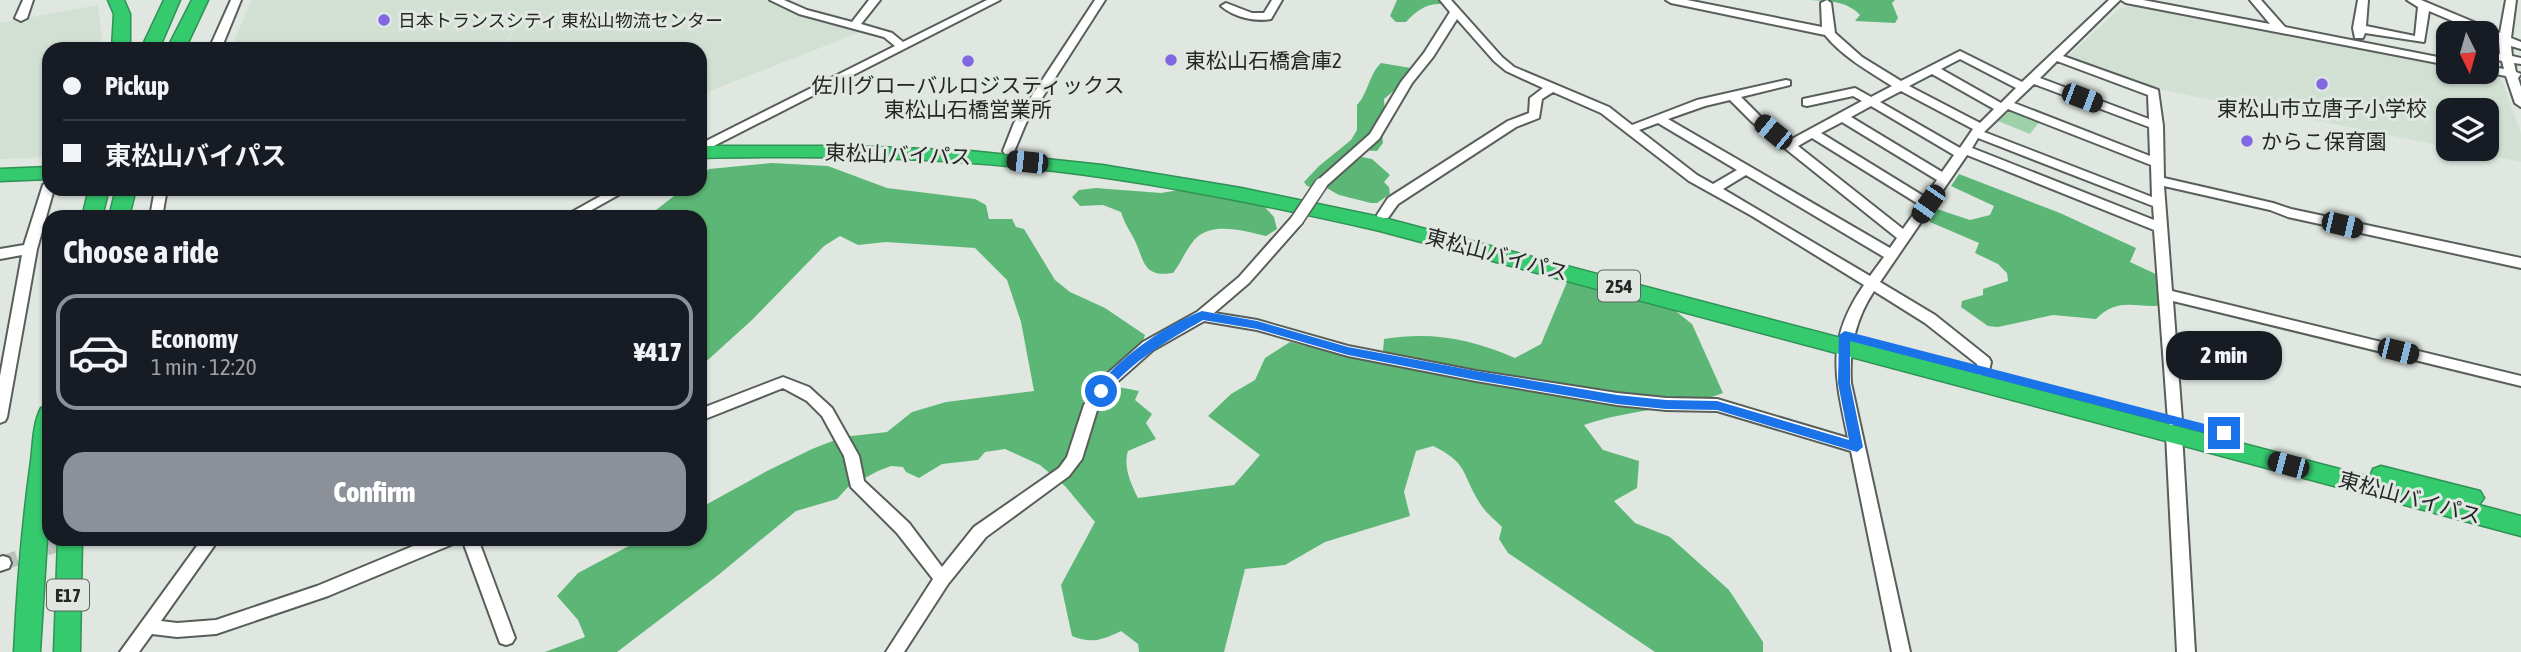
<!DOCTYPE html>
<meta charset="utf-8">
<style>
body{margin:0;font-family:"Asap Condensed","Noto Sans JP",sans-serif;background:#20242c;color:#f1f3f6;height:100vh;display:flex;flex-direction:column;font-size:26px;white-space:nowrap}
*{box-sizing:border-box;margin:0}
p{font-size:23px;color:#9ea1a6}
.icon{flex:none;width:38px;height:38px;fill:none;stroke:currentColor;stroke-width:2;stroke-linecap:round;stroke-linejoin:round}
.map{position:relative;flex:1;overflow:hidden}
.side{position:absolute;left:42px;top:210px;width:665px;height:336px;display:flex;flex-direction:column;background:#171b24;border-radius:21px;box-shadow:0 2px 5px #0004}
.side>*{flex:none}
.top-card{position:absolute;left:42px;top:42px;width:665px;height:154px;border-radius:21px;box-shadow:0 2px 5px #0004;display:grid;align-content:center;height:154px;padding:0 21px;background:#171b24}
.needle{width:46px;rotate:175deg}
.tools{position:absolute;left:2436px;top:21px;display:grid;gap:14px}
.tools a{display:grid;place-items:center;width:63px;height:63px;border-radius:14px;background:#171b24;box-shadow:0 2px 5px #0004;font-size:35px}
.end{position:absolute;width:32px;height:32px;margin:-16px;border:9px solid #1a73e8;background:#fff;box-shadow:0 0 0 4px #fff}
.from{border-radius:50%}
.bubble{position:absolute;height:49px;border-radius:21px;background:#171b24;box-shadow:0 2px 5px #0004;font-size:23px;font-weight:800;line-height:49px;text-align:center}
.car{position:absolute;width:21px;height:42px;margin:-21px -10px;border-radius:9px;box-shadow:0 0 5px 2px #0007;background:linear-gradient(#222 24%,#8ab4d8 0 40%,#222 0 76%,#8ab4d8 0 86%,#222 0)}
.top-card b{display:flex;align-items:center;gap:24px;height:66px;font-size:26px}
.top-card b+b{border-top:2px solid #363941}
.top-card i{width:18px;height:18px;background:#f1f3f6}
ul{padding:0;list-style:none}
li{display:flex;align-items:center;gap:21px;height:116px;margin:0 14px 10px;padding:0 7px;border:4px solid #363941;border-radius:21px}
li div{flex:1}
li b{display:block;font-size:26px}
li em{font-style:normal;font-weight:800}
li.active{border-color:#8c9099}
li>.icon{width:63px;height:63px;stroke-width:1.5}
h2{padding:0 21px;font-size:32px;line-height:84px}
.button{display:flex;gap:14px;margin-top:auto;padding:14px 21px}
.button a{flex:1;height:80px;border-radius:21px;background:#8c9099;color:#fff;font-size:28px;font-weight:800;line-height:80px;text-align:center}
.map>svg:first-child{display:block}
.built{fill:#d2e0d4}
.green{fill:#9dd2a9}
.forest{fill:#5cb776}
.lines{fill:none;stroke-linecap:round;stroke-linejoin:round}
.minor-tunnel{stroke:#bac1bb;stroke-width:15;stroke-dasharray:15 8;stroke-linecap:butt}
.minor-casing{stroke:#585f5a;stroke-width:4}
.highway-casing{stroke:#2f9154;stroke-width:3}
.minor{fill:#fff;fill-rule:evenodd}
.highway{fill:#35ca6e;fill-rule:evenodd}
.minor-bridge-casing{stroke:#585f5a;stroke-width:15;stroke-linecap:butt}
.minor-bridge{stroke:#fff;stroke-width:12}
.route{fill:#1a73e8}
.poi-dot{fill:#8267e2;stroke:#e0e7e1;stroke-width:2.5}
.labels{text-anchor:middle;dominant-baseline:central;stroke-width:6;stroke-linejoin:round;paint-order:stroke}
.far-poi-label{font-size:18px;fill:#242725;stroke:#e0e7e1;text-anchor:start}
.shield{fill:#e0e7e1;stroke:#5c615d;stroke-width:2}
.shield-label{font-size:19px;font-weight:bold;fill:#242725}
.poi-label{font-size:21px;fill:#242725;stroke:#e0e7e1;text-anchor:start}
.street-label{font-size:21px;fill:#242725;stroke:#e0e7e1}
</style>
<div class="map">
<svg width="2521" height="652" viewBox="0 0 2521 652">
<rect width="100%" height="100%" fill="#e0e7e1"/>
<g class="built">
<polygon points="251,0 765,0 823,21 863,31 700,95 700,49 503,49 518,23 501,49 231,49"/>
<polygon points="98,5 102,39 99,49 49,49 49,157 0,159 0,23"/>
<polygon points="2135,6 2448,66 2448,72 2476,72 2494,75 2502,80 2521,134 2521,162 2457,149 2487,149 2487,110 2448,110 2448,147 2153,88 2073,60 2069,55 2120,8"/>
</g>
<polygon class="green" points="2011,110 2040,121 2030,134 1998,121"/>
<g class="forest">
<path d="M1397,0H1443L1440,4C1426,3 1415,12 1406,22H1396L1390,16Z"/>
<path d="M1807,0H1895L1892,3L1898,18L1895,23L1855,21L1860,15C1846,0 1827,1 1807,0Z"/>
<path d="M1381,63L1411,68V73L1404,75L1397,88L1384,99C1386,114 1381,128 1383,143L1377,151L1355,150L1339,160L1311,187L1307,186L1304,182L1319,166L1351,140L1357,130V105C1368,94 1369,74 1381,63Z"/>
<polygon points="1362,157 1372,159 1390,175 1384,182 1389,187 1390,194 1377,203 1371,203 1339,195 1323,186"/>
<path d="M772,163L828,166L887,188L975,199L986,205L989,219H1012L1016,227L1024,229L1055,280L1070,292L1105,308L1145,335L1141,347L1103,384L1139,391L1135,400L1152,414L1146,423L1156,439L1128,451C1123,467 1131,484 1138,498L1234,485L1260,455L1208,416L1231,394L1255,380L1265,358L1290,342L1382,364L1384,339C1431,331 1472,339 1515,358L1541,344L1567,282L1593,288L1616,299L1628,297L1673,309L1692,324L1723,393C1678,410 1629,409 1584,425L1603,450L1639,461L1637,488L1614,501L1635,523L1670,537L1729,590L1763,642V652H1655L1508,553L1499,539L1502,527C1494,519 1484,511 1479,502C1461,472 1468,463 1433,446L1416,451L1404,492L1410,516L1325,542L1285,565L1245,569L1224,652H1139L1138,644L1121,631C1103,640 1091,644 1072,636L1061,585L1095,522L1065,486L1040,465L1005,449L985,452L978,460L942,464L919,478L906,472L903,467L891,466L878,471L848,487L837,499L796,511L717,576L617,652H545L585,637L578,620L557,596L578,573L642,539H700V508L767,471L812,449L843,437L887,432L912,412L946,402L1034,391L1021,322L1007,280L975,248L886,242L858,245L840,236L824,246L752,320L700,367V217H647L683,189H700V176L709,169Z"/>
<path d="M1959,174L2060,213L2136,248L2130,262L2160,276L2163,305C2138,310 2120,295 2096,319L2053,315L1998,327L1988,326L1961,307L1962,301L1983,295V289L2008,281L2007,273L1998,264L1975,253L1979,243L1930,222L1927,218L1937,209L1970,220L1990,215L1994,206L1951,186Z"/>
<path d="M1096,188L1161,193L1179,190L1222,198L1239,196L1259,201L1274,217L1277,229L1266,236C1245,231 1212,221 1195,239C1186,249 1181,263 1173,273C1141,278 1145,259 1133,237C1128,228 1124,222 1121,212L1103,205L1080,206L1072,197L1079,190Z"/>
</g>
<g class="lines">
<polyline class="minor-tunnel" points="3,563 74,539"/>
<defs>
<g id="minor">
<polygon points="23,0 33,0 27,18 21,21 15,18"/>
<polygon points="231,0 241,0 221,49 209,49"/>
<polygon points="770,0 784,0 807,10 852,22 869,0 880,0 861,24 892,33 903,42 987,0 1000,0 700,153 700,144 895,46 884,37 799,14"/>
<polygon points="1095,0 1105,0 1026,123 1013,154 1005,154 1003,151 1014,123"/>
<path d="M1272,0H1282L1271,19C1254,22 1234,17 1221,6L1226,3L1252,13H1264Z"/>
<path d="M1440,0H1451L1502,57L1514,67L1609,107L1632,125L1697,100L1786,80L1790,81V85L1741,97L1760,116L1790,140L1862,101L1853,96L1807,106L1803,105V99L1855,88L1871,97L1892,86C1868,71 1843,57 1825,35L1671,3L1666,0H1687L1822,27L1821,3L1827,0L1831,3L1835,33L1862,57L1901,81L1960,51L2022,82L2109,0H2120L2063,56L2158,90L2163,126L2164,178L2273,203L2291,209L2521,258V268L2288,217L2270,210L2164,186L2172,291L2521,376V386L2173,301L2182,421L2180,425H2170L2168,421L2154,230L1967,155L1880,282L1935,315L1989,358L1991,362L1988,375H1978L1977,364L1925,323L1874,291C1855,320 1849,349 1851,383L1910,652H1892L1851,451L1717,411L1666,410L1617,405L1476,381L1348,356L1257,330L1204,321L1153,350L1117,382L1098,407L1082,459L1069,476L986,537L948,584L904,652H886L933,579L897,533L851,487L844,456L822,416L807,401L783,388L700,421V409L783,377L809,387L832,408L859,456L864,481L909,523L942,567L974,527L1059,468L1067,457L1084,405L1107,374L1143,342L1197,312L1239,277L1292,217L1297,216L1303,220L1302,223L1249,283L1214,313L1257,320L1348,346L1476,371L1617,393L1666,398L1717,399L1848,438C1835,376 1825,341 1864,285L1752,216L1689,181L1601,113L1553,92L1542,99L1539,118L1516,127L1398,204L1388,218H1378L1377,215L1388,198L1508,121L1529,113L1530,98L1543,88L1506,71L1494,61L1457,19L1433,57L1412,83L1379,139L1325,187H1317L1315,184L1317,181L1370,134L1401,82L1424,53L1450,12ZM1960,59L2016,88L2001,103L1941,69ZM2057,61L2148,95L2149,119L2040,78ZM1932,74L1994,109L1980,123L1909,86ZM2034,84L2149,127L2150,156L2014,103ZM1901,91L1973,129L1960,148L1880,102ZM1730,100L1752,122L1897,238L1890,248L1668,119L1705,106ZM1871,106L1954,155L1942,172L1851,117ZM2008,109L2151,165L2152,197L1984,132ZM1842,122L1937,180L1925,197L1821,133ZM1658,123L1737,170L1713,184L1697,175L1639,130ZM1812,138L1920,205L1903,229L1798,146ZM1978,138L2153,206L2154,220L1972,148ZM1746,175L1884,257L1870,276L1723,189Z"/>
<polygon points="2121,0 2143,0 2270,24 2250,0 2261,0 2285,27 2448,59 2448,65 2126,3"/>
<polygon points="2358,0 2368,0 2366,26 2415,36 2418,7 2407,0 2421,0 2500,33 2506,0 2516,0 2511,38 2521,42 2521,49 2511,46 2512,56 2521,58 2521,64 2514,63 2516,72 2521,74 2518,78 2521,87 2521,107 2515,103 2506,76 2484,72 2487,72 2487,66 2504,69 2502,61 2487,58 2487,52 2500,54 2499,41 2487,36 2487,33 2481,33 2429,11 2424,42 2365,33 2363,38 2355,38 2353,28"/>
<polygon points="49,181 49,189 54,189 37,249 7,417 5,421 0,423 0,376 22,255 0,259 0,249 24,245 43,185"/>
<polygon points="155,189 167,189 162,217 150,217"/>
<polygon points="613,189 629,189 579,217 563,217"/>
<polygon points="2174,428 2179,430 2182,434 2195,652 2177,652 2166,434 2169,430"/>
<polygon points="202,539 219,539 161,621 177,623 216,620 317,586 430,539 455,539 453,544 328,596 216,634 177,637 152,634 139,652 120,652"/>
<polygon points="462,539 478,539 515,638 512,643 506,645 500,643"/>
<polygon points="3,556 9,558 11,563 9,568 0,571 0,557"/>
</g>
<g id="highway">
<polygon points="108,0 124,0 130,14 130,49 112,49 114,14"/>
<polygon points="164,0 180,0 159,49 141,49"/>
<polygon points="192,0 208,0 185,49 167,49"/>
<path d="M700,146H854L970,151L1102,165L1241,188L1380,217L2370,477L2373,469L2381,466L2472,489L2480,491L2484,498L2479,505L2521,516V536L1380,231C1257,203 1134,178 1008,166C906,156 803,156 700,158Z"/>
<polygon points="49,167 49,179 0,181 0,169"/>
<polygon points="89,189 109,189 102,217 82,217"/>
<polygon points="116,189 136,189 129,217 109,217"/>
<path d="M49,406V507L40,652H14C17,588 22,525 31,461C33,445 33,423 41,408Z"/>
<polygon points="58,539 82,539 80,652 54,652"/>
</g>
</defs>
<use href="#minor" class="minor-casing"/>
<use href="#highway" class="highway-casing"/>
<use href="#minor" class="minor"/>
<use href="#highway" class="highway"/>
<defs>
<polyline id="minor-bridge" points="1297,220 1321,184"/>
</defs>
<use href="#minor-bridge" class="minor-bridge-casing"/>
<use href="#minor-bridge" class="minor-bridge"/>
</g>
<path class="route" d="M1202,311L1257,321L1348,347L1476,371L1617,395L1666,400L1717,401L1849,440L1838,383L1839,335L1845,331L2224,429L2230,433L2224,438L1850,341V383L1863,447L1857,452L1717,410L1666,409L1617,404L1476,380L1348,355L1257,329L1203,320C1167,341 1132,361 1105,394H1097L1095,391C1115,360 1167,324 1202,311Z"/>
<g class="poi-dot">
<circle cx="384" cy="20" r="7"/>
<circle cx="1171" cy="60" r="7"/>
<circle cx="968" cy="61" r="7"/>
<circle cx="2322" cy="84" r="7"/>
<circle cx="2247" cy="141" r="7"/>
</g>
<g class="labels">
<g class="far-poi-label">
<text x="398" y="20">日本トランスシティ 東松山物流センター</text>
</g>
<g class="shield">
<rect x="1598" y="270.5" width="42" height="31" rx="5"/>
<rect x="47" y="579.5" width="42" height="31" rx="5"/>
</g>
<g class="shield-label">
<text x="1619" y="286">254</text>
<text x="68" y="595">E17</text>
</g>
<g class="poi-label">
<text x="1185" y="60">東松山石橋倉庫2</text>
<text x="968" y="85" text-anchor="middle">佐川グローバルロジスティックス<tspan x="968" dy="24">東松山石橋営業所</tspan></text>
<text x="2322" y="108" text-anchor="middle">東松山市立唐子小学校</text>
<text x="2261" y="141">からこ保育園</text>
</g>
<g class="street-label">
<text transform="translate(898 154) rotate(2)">東松山バイパス</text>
<text transform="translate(1497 254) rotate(15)">東松山バイパス</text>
<text transform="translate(2410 497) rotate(15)">東松山バイパス</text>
</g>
</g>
</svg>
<div class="tools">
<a><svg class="needle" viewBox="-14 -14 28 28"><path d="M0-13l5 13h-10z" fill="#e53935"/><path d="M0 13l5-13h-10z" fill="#9ea1a6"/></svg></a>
<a><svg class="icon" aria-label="layers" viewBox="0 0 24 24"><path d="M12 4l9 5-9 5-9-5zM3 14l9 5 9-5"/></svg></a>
</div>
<i class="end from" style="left:1101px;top:391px"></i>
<i class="end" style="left:2224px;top:433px"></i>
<div class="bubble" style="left:2166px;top:331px;width:116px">2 min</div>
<i class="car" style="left:2082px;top:98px;rotate:111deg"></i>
<i class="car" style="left:1773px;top:132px;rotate:309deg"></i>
<i class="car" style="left:1027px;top:162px;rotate:276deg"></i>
<i class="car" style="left:1928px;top:204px;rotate:215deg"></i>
<i class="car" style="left:2342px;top:225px;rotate:103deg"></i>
<i class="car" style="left:2398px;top:351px;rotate:104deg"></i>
<i class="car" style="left:2288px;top:465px;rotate:285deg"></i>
<div class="top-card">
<b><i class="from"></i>Pickup</b>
<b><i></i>東松山バイパス</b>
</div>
<section class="side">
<h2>Choose a ride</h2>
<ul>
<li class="active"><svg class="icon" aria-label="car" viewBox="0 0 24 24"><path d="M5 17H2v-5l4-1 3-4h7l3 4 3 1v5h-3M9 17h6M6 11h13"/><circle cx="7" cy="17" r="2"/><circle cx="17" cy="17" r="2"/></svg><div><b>Economy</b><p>1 min · 12:20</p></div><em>¥417</em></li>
</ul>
<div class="button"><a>Confirm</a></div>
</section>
</div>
